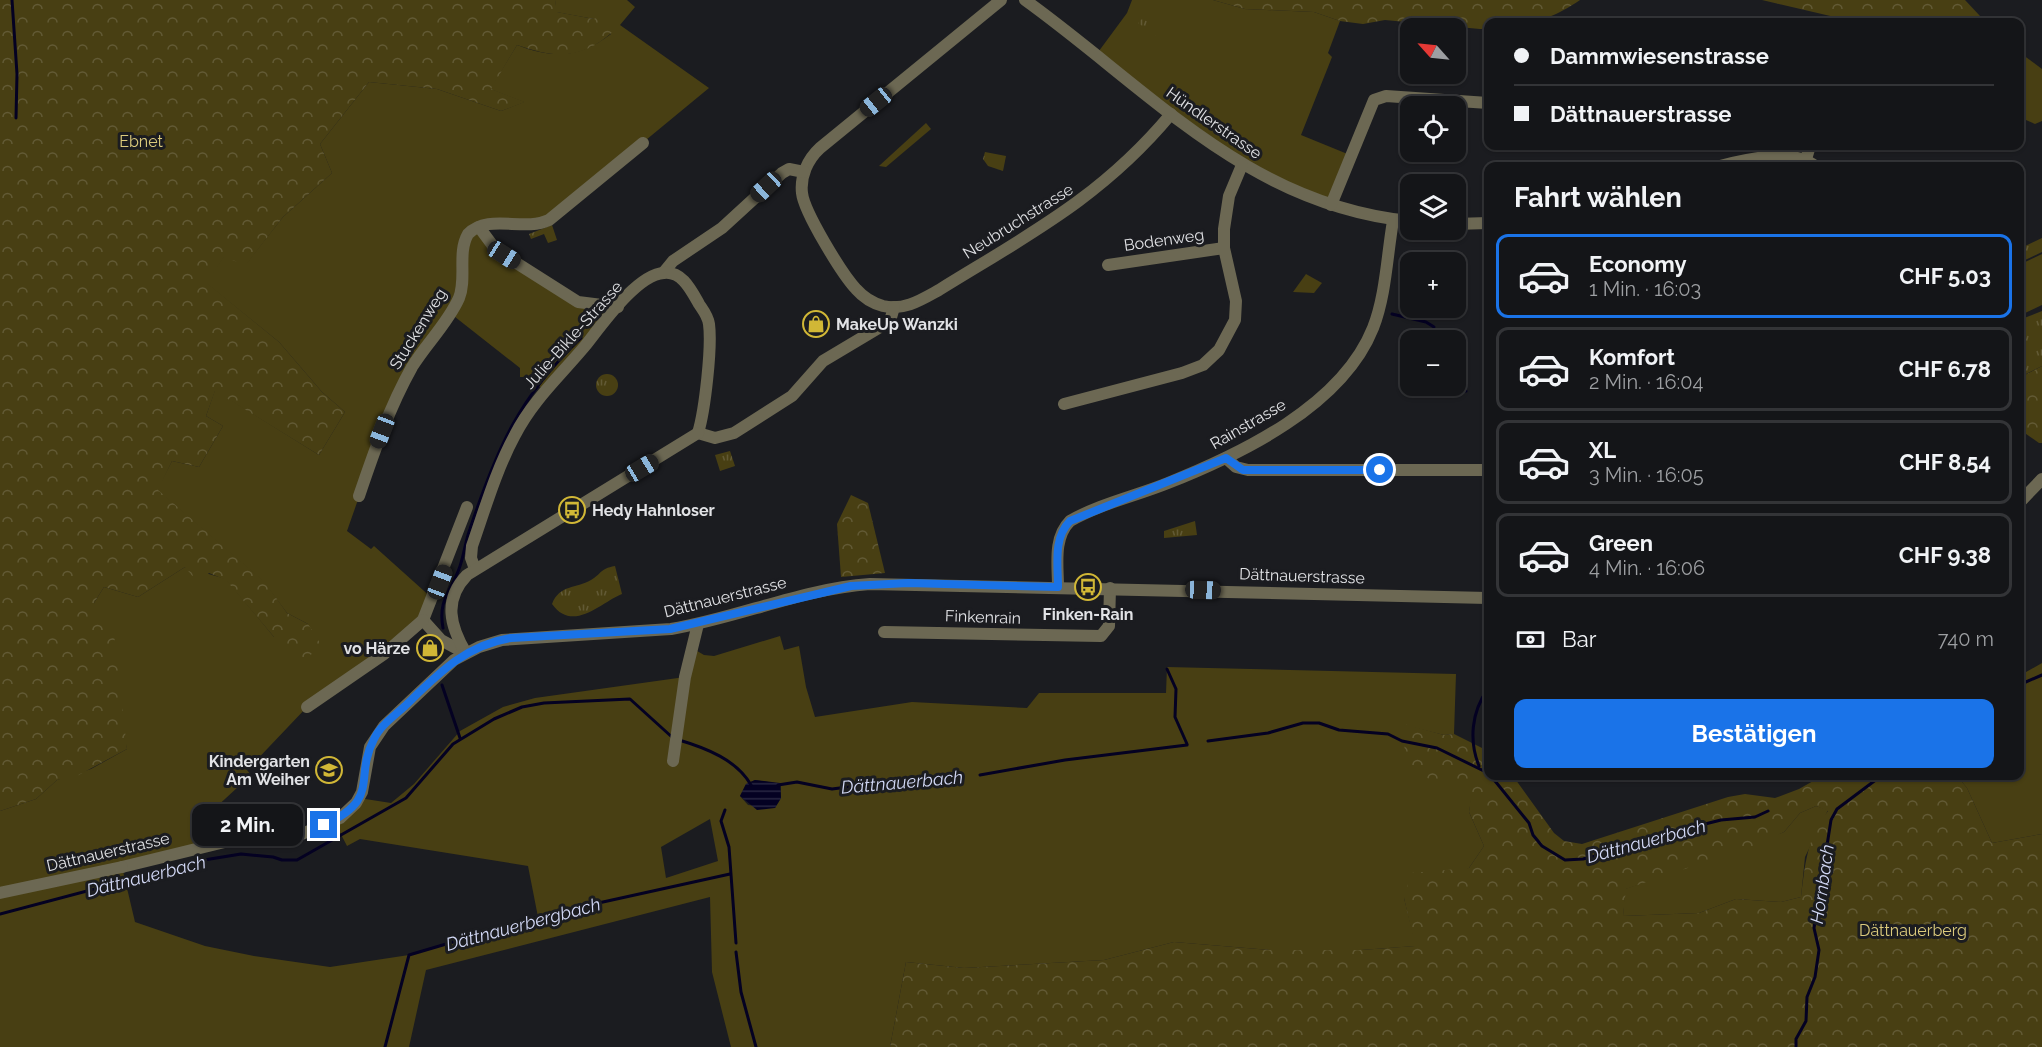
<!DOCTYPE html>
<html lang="de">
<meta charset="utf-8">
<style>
body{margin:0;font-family:Raleway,sans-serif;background:#1d1e21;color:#f1f3f6;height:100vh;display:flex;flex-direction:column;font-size:22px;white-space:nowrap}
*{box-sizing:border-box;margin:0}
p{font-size:20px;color:#9d9fa2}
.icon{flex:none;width:33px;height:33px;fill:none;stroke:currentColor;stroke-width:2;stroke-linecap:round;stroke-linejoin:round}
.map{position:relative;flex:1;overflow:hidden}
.drawer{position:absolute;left:1484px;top:162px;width:540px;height:618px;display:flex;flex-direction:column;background:#141518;border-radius:12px;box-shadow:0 2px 4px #0004,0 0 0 2px #333437}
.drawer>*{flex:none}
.banner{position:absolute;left:1484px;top:18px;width:540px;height:132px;border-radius:12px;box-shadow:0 2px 4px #0004,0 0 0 2px #333437;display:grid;align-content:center;height:132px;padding:0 30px;background:#141518}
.needle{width:39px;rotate:297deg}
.fabs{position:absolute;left:1400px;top:18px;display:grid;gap:12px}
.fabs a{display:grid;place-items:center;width:66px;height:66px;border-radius:12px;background:#141518;box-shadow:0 2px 4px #0004,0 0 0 2px #333437;font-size:30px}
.end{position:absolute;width:27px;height:27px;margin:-14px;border:8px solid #1a73e8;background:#fff;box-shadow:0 0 0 3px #fff}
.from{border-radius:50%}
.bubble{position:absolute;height:42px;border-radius:12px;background:#141518;box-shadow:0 2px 4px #0004,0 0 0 2px #333437;font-size:20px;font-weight:700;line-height:42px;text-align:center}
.car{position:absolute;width:18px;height:36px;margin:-18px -9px;border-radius:8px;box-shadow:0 0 4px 2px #0007;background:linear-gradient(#222 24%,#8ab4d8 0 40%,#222 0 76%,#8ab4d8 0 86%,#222 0)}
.banner b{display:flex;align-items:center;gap:21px;height:57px;font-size:22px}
.banner b+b{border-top:2px solid #333437}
.banner i{width:15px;height:15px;background:#f1f3f6}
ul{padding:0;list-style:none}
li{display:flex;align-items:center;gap:18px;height:84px;margin:0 12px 9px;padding:0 18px;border:3px solid #333437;border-radius:12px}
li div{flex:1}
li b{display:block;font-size:22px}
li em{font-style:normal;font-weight:700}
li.active{border-color:#1a73e8}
li>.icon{width:54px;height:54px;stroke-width:1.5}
h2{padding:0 30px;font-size:27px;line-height:72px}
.pay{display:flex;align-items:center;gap:15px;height:66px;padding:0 30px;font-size:22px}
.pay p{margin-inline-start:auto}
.button{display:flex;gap:12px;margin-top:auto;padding:12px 30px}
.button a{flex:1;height:69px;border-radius:12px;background:#1a73e8;color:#fff;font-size:24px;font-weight:700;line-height:69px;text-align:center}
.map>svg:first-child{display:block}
.green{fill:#483f13;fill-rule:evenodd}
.forest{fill:url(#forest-crowns);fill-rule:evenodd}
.park{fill:url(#park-tufts)}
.water{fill:url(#water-rules)}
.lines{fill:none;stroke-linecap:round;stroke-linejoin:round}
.stream{stroke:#040122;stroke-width:3}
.minor{stroke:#6c6853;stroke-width:12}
.tertiary{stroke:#6c6853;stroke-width:12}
.route{stroke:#1a73e8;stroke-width:8}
.labels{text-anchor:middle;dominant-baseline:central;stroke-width:6;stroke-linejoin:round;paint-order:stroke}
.street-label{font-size:16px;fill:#e1e2e5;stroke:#1b1c20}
.park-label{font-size:16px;fill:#dccb7c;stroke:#1b1c20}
.poi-label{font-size:16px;font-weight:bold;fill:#e1e2e5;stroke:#1b1c20;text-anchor:start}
.water-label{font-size:18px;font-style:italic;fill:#d2d8f5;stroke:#1b1c20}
</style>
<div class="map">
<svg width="2042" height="1047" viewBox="0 0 2042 1047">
<defs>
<pattern id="forest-crowns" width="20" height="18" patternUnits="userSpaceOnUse" patternTransform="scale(1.5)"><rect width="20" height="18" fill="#483f13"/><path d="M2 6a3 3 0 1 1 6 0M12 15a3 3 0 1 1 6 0" fill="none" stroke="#625a35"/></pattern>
<pattern id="park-tufts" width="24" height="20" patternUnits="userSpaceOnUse" patternTransform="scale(1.5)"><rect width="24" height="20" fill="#483f13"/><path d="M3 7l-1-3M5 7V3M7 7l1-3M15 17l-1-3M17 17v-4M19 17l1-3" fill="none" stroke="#625a35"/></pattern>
<pattern id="water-rules" width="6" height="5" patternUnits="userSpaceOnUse" patternTransform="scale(1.5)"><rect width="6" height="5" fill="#040122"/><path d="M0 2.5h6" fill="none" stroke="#282642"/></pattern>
</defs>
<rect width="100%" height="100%" fill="#1b1c20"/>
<g class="green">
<path d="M555,0H627L635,7L620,25L709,88L549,220L490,224L482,233L578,302L611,305L544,390L527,377H520V368L450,313C401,378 374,454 347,531L371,549L374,546L433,599L427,615L307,707L247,770L251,775L213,810L221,824L222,843L122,867L135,922L205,946L254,956L330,967L409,955L538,917L528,866L360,839L347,846L334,821L359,798L391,803L414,784L460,731L503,707L535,698L685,677L692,648L704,655L714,656L780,636L784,650L799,646L806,687L815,717L912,702L1027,708L1039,693H1166L1167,667L1456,674L1454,734L1444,735L1404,725L1472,794L1469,812L1484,846L1469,868L1404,898L1416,946L1361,950H1270L1174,942L1104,960L964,968L906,962L890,1047H731L712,972L710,897L426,970L409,1047H0V811L36,799L57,780L91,769L127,749L94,603L104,587L138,597L185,567L226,579L274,637L308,624L287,613L263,581L157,490L172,461L199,467L223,426L206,416L215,390L319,455L345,412L322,392L279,342L206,283L224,256L246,264L283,217L332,173L320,144L369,82L437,89L501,111L524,102L490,89L517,45C553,59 580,58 611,34L594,19L556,12ZM755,780L781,784V798L775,808L748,805L740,796L746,784ZM710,819L718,861L666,878L661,847Z"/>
<polygon points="1132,0 1213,0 1245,9 1314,12 1340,21 1328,53 1332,57 1301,135 1350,155 1331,205 1276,183 1096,55 1127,13"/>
<polygon points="2019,52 2042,69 2042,121 2035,124 2019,117"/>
<polygon points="2042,254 2042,305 2019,316 2019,265"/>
<polygon points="1306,274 1322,283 1314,293 1293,292"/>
<polygon points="2042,663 2042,834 1992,843 1967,788 1957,776 2019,776 2019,676"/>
<polygon points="1816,806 1828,810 1805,857 1801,897 1781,902 1736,899 1699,913 1623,916 1625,889 1784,832 1800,813"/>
<circle cx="284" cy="821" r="10"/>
</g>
<g class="forest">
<path d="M0,0H555L557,12L594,19L605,12L615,30C581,60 558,59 517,45L491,89L525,102L501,111L437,89L369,82L320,144L332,173L283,217L246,265L224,257L207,283L279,342L322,392L345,412L319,455L215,391L206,416L223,426L199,467L172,461L158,490L264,581L287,613L308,624L320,643L307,660L274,637L226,580L209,573L198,583L185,567L138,597L104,587L94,603L113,625L127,749L75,777L57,780L36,799L0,811Z"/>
<path d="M1213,0H1580C1543,25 1531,22 1488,22V29H1480L1385,20L1363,24L1340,21L1314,12L1245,9Z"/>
<polygon points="1762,0 1965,0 1980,16 1977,22 1856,22"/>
<polygon points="2042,366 2042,443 2039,443 2019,429 2019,378"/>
<polygon points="851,495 868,503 885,573 841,577 837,524"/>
<path d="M1404,724L1444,735L1454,734L1488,751V776H1513L1554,833L1564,841L1582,844L1728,797L1745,794L1775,798L1799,789L1822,776H1957L1967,788L1992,843L2042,834V1047H890L906,962L964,968L1104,960L1174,942L1270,950H1361L1415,946L1404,898L1411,873L1469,868L1484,846L1469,812L1471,794L1405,770ZM1816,806L1828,811C1807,837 1805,865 1801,897L1781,902L1736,899L1699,913L1623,916L1626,889L1761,843L1784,832L1800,813Z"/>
</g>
<g class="park">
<polygon points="1150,9 1166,22 1155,36 1138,23"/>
<polygon points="926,123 931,129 886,167 879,166"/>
<polygon points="985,152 1006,156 1003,171 988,166 983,159"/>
<polygon points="552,225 557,240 548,243 544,234 531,239 529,234"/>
<polygon points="2042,238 2042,252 2019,263 2019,249"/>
<polygon points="2042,311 2042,366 2024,375 2019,360 2019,320"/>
<circle cx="607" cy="385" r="11"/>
<polygon points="730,451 735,466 720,471 715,455"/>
<polygon points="1195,521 1197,535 1164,538 1164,531"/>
<path d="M615,566L622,594C600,603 573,633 552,604C560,584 576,589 591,580C603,573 599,569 615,566Z"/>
</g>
<polygon class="water" points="755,780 780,783 781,798 775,808 757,810 740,796 746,784"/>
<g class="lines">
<g class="stream">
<polyline points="12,0 17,74 16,118"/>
<polyline points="1392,314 1426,322 1434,327"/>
<polyline points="1430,386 1434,391 1466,391"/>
<path d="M443,628C438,600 450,593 459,569C464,556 465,542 470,529C497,448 519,397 581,338"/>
<polyline points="1167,669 1176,689 1175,717 1187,744"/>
<polyline points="442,685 460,738"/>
<polyline points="2019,685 2042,675"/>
<path d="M679,740C706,748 737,760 751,785"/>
<polyline points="1208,741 1268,733 1303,723 1319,723 1339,730 1388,734 1402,741 1437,748 1488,773"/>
<path d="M1479,766C1469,741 1471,712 1488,689"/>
<polyline points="980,775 1065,760 1187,745"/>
<polyline points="1491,776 1529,823 1533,835 1542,846 1565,860 1583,859 1628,848 1641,839 1664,840 1697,826 1721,820 1755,817 1768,811"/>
<polyline points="778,785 797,782 832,789 902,780 958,776"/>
<polyline points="725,810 721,821 729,847 736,943"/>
<polyline points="0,914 204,860 241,854 273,857 282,860 297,860 406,798 453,744 494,719 522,707 544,703 630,699 673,738"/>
<polyline points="736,952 741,992 756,1047"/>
<polyline points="385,1047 409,955 544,915 730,874"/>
<polyline points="1796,1047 1796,1039 1806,1021 1807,997 1815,977 1819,950 1814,928 1831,820 1837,809 1881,776"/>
</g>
<g class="minor">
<path d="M1001,0L820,148C808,159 800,176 802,193C804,212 842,274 856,289C863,297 872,303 883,306C904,311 921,300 939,290C1028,235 1102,197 1171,114"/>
<path d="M1025,0C1150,90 1248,205 1410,221"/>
<polyline points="1806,159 1810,146"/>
<path d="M1720,166C1746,159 1793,148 1815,166"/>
<polyline points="1331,205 1374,100 1386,96 1488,103"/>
<polyline points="1455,224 1488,223"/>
<polyline points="479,227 496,250 578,302 618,307"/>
<polyline points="1108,265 1224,248"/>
<polyline points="664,272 673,261 722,228 782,173 789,169 804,172"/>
<polyline points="1064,404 1182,373 1203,365 1219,350 1235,320 1236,301 1224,248 1224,229 1229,196 1242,165"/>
<polyline points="698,433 715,438 734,433 792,396 823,361 890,321 894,307"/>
<polyline points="1226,458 1236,467 1248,470 1488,470"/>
<path d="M359,496C374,452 389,408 412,367C426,344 448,323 459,298C467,278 457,253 468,234C489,213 523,232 549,220L643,143"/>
<polyline points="2019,503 2042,479"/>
<path d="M475,569L471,558L472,546C485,509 496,470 515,435C533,400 560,376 585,346C601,326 637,274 664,273C682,271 691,290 699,304C703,310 708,316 709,324C712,347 705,410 698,433"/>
<path d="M1058,587C1058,565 1053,538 1070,521C1099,504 1136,496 1168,483C1241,454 1342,406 1373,328C1386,295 1387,255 1393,221"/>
<polyline points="884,632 1101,636 1109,626 1110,588"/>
<polyline points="465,653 441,640 423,620 467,507"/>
<path d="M466,653C450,626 443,600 467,575L698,433"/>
<polyline points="307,707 384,654 423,620"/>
<polyline points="673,761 685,677 698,624"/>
<path d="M122,867L237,839L297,836L340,818L356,803L362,792L370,747L384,726L454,660L479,647L502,640L671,629C738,618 801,589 870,584L1488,598"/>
</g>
<polyline class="tertiary" points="0,893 122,867"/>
</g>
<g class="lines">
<path class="route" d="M324,825C382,798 353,780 374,739C380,726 394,716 405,706C437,675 465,645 511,638L670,629L851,586L908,583L1058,587C1058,565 1053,538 1070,521L1226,458L1243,470H1380"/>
</g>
<defs>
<symbol id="shop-ring" viewBox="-11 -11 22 22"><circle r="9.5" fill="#1b1c20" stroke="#d1b736" stroke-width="1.5"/><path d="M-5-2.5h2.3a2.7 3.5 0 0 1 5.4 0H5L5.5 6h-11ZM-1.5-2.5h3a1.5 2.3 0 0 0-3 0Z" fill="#d1b736"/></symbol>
<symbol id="bus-ring" viewBox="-11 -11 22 22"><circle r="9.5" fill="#1b1c20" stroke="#d1b736" stroke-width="1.5"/><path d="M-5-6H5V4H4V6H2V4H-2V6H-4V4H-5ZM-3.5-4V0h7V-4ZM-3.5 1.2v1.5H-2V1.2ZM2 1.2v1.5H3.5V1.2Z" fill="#d1b736"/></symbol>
<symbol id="school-ring" viewBox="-11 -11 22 22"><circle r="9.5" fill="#1b1c20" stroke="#d1b736" stroke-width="1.5"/><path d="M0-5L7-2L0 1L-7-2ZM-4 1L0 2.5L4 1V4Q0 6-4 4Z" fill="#d1b736"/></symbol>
</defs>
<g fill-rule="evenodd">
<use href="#shop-ring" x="801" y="309" width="30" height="30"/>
<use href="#bus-ring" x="557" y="495" width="30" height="30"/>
<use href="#bus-ring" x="1073" y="572" width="30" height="30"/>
<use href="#shop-ring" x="415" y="633" width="30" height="30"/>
<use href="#school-ring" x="314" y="755" width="30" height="30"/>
</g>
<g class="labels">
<g class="street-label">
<text transform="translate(1214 123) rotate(35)">Hündlerstrasse</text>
<text transform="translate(1018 221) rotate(-32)">Neubruchstrasse</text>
<text transform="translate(1164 240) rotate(-8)">Bodenweg</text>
<text transform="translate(418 329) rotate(-58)">Stuckenweg</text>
<text transform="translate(573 335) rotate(-48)">Julie-Bikle-Strasse</text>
<text transform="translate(1248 424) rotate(-30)">Rainstrasse</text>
<text transform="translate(1302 576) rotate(2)">Dättnauerstrasse</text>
<text transform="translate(725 597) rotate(-14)">Dättnauerstrasse</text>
<text transform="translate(983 617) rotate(2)">Finkenrain</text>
<text transform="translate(108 852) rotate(-13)">Dättnauerstrasse</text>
</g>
<g class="park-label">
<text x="141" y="141">Ebnet</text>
<text x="1913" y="930">Dättnauerberg</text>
</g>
<g class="poi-label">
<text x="836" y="324">MakeUp Wanzki</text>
<text x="592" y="510">Hedy Hahnloser</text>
<text x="1088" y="614" text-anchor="middle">Finken-Rain</text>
<text x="410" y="648" text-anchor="end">vo Härze</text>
<text x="310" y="761" text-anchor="end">Kindergarten<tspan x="310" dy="18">Am Weiher</tspan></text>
</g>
<g class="water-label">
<text transform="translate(902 782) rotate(-5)">Dättnauerbach</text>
<text transform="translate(1646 841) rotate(-15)">Dättnauerbach</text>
<text transform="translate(146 876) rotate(-14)">Dättnauerbach</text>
<text transform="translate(1822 884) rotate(-82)">Hornbach</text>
<text transform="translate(523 924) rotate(-15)">Dättnauerbergbach</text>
</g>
</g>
</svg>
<div class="fabs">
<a><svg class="needle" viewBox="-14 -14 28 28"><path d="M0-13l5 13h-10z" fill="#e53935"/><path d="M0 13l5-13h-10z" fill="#9d9fa2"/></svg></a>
<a><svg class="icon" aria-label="locate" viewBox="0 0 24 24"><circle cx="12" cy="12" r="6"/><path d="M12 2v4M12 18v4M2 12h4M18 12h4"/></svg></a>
<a><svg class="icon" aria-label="layers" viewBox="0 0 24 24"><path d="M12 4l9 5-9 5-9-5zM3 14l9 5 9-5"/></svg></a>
<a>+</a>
<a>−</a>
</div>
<i class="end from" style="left:1380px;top:470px"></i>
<i class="end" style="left:324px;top:825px"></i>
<div class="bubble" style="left:192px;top:804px;width:111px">2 Min.</div>
<i class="car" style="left:876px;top:102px;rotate:231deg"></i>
<i class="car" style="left:766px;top:187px;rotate:227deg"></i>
<i class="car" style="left:504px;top:255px;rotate:122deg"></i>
<i class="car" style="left:382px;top:431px;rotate:201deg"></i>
<i class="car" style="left:642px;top:468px;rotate:59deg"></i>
<i class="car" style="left:440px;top:582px;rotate:21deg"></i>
<i class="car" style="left:1203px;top:590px;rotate:92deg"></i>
<div class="banner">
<b><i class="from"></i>Dammwiesenstrasse</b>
<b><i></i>Dättnauerstrasse</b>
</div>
<section class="drawer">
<h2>Fahrt wählen</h2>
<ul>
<li class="active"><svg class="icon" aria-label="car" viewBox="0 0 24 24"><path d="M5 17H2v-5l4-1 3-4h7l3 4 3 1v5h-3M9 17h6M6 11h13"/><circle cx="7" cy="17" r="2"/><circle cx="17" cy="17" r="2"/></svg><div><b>Economy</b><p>1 Min. · 16:03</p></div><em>CHF 5.03</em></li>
<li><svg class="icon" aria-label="car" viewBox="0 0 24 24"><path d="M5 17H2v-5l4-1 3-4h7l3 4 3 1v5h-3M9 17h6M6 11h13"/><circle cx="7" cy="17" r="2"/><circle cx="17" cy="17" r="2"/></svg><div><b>Komfort</b><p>2 Min. · 16:04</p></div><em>CHF 6.78</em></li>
<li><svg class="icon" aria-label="car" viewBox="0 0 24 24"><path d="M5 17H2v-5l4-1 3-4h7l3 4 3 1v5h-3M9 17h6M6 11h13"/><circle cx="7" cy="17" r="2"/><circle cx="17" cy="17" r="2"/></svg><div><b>XL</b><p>3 Min. · 16:05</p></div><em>CHF 8.54</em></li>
<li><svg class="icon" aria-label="car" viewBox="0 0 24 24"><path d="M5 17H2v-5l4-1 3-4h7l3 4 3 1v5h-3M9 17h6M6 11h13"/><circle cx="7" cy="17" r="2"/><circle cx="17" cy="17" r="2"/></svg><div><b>Green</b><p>4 Min. · 16:06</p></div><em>CHF 9.38</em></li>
</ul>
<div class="pay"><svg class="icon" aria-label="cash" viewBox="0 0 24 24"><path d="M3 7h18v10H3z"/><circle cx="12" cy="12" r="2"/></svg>Bar<p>740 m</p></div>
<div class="button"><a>Bestätigen</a></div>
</section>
</div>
